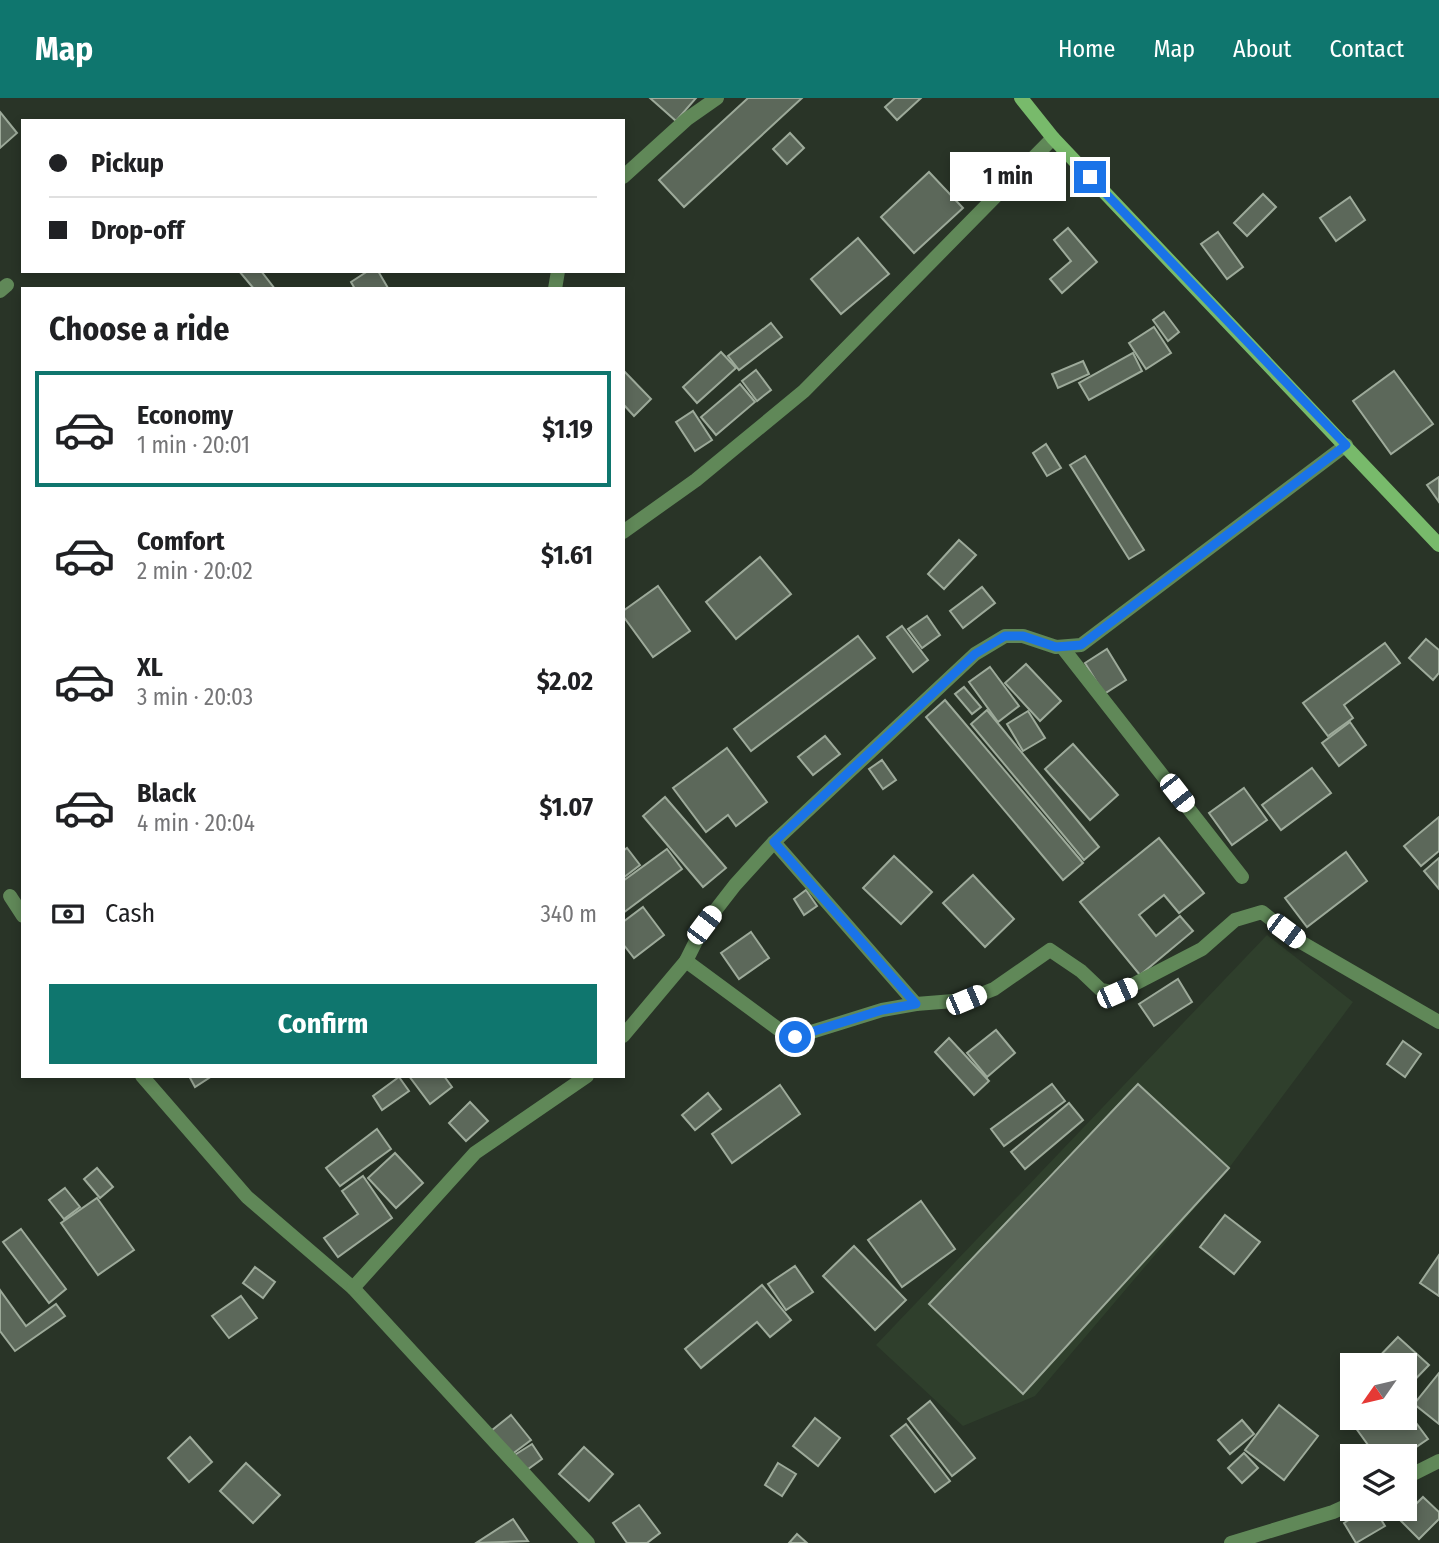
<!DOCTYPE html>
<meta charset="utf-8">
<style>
body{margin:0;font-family:"Fira Sans Condensed",sans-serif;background:#f2f2f2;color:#202124;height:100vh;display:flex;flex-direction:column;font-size:26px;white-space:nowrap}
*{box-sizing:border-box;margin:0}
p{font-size:23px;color:#757577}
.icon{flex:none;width:38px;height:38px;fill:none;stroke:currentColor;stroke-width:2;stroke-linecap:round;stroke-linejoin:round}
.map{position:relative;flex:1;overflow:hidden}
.details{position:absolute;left:21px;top:189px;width:604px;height:791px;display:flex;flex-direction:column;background:#fff;border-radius:0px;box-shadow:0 4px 10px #0003}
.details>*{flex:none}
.hud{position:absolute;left:21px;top:21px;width:604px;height:154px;border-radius:0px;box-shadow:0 4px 10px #0003;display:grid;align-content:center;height:154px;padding:0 28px;background:#fff}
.needle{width:46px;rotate:236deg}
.controls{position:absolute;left:1340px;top:1255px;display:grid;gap:14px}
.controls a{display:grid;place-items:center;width:77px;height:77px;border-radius:0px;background:#fff;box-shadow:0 4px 10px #0003;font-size:35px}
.end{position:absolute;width:32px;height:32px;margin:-16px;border:9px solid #1a73e8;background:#fff;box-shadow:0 0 0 4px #fff}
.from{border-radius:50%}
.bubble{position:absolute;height:49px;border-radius:0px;background:#fff;box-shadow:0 4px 10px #0003;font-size:23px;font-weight:700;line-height:49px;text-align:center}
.car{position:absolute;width:21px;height:42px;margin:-21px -10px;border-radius:9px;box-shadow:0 0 5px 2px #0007;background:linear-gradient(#fff 24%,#345 0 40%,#fff 0 76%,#345 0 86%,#fff 0)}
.hud b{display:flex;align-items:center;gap:24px;height:66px;font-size:26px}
.hud b+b{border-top:2px solid #e0e0e0}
.hud i{width:18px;height:18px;background:#202124}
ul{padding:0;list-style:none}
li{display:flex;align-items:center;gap:21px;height:116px;margin:0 14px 10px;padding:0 14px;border:4px solid transparent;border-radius:0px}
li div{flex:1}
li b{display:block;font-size:26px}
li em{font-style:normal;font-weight:700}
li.current{border-color:#0f766e}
li>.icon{width:63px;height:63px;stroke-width:1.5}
h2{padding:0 28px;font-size:32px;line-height:84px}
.pay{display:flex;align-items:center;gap:18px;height:77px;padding:0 28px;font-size:26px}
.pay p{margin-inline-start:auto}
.action{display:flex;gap:14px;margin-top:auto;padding:14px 28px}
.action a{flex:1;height:80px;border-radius:0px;background:#0f766e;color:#fff;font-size:28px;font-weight:700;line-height:80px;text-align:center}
header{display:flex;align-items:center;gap:42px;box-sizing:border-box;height:98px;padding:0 35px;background:#0f766e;color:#fff}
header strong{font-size:33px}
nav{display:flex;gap:38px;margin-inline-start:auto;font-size:24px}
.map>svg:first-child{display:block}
.built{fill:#2f3f2c}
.building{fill:#5c685a;stroke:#9daa9a;stroke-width:2}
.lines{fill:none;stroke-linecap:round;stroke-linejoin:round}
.minor{stroke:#608858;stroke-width:14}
.secondary{stroke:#78ba6b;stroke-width:14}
.route{stroke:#1a73e8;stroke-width:9}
</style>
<header>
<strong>Map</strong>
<nav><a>Home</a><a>Map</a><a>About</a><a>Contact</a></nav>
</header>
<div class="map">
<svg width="1439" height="1445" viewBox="0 0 1439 1445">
<rect width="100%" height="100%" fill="#293427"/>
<polygon class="built" points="1267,837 1353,904 1229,1070 1035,1298 963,1328 876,1247"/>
<g class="building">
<polygon points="650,0 696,0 676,23"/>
<polygon points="748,0 802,0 684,109 659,82"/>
<polygon points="895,0 921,0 897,22 885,9"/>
<polygon points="0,14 17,35 0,50"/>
<polygon points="790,35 804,50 787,66 773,51"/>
<polygon points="929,74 963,110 914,155 881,119"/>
<polygon points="1263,96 1276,109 1247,138 1234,125"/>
<polygon points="1350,99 1365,122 1336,143 1320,120"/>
<polygon points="1068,130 1097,164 1062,195 1050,181 1071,163 1054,142"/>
<polygon points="1218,134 1243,169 1227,181 1201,146"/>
<polygon points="858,140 889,176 841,216 811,181"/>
<polygon points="239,173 261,173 275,191 254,191"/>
<polygon points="368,173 378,173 388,190 355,191 351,184"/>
<polygon points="1164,214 1179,234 1168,243 1153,222"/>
<polygon points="771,225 782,239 739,272 728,258"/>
<polygon points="1154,229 1171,255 1146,271 1129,245"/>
<polygon points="721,254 736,270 697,305 683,289"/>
<polygon points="1133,255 1142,273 1089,302 1079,285"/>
<polygon points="1083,263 1089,276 1058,290 1052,276"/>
<polygon points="623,272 651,301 634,318 623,306"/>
<polygon points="756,272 771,292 757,303 742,283"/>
<polygon points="1394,273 1433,326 1391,356 1353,303"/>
<polygon points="740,286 755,304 716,337 701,319"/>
<polygon points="693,313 712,342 695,353 676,324"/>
<polygon points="1046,346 1061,370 1047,378 1033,355"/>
<polygon points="1085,358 1144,452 1129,461 1070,367"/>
<polygon points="1439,379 1439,404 1427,387"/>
<polygon points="959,442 976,457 944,491 928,476"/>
<polygon points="760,459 791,496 736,541 706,504"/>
<polygon points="658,488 690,533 653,559 623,518 623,513"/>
<polygon points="982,489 995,505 963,530 950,513"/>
<polygon points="927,518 940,537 922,550 908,531"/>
<polygon points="902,528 928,562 913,574 887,539"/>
<polygon points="858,538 875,560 751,653 734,631"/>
<polygon points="1426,541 1439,552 1439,575 1433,582 1409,560"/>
<polygon points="1385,545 1400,565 1344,607 1353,620 1328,638 1303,605"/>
<polygon points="1107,551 1126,582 1104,596 1085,565"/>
<polygon points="1026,566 1061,603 1040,623 1005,585"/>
<polygon points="990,569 1019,608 998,624 969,584"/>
<polygon points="964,589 981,609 972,616 955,596"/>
<polygon points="945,602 1083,765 1063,782 926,619"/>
<polygon points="987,612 1099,749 1084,762 971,626"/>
<polygon points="1028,613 1045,640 1023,653 1007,626"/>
<polygon points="1350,624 1366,647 1339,668 1322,645"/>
<polygon points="825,638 840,656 813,677 798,659"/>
<polygon points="1073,646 1118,697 1090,722 1045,671"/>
<polygon points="727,650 767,704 736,728 728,717 706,734 673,690"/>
<polygon points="882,662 896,682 883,691 869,671"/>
<polygon points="1312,670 1331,695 1281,732 1262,707"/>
<polygon points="1244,690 1267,722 1232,747 1209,715"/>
<polygon points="665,699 726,770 703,789 643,718"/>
<polygon points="1439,719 1439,753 1421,768 1404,748"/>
<polygon points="1159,740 1204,795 1179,815 1164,797 1139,817 1156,838 1180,818 1193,833 1140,877 1080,804"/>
<polygon points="627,750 640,767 623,780 623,753"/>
<polygon points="667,751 682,771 623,815 623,783"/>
<polygon points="1346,754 1367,783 1307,829 1285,800"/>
<polygon points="894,758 932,794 901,826 863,790"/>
<polygon points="1439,760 1439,791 1424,773"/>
<polygon points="973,777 1014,821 985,849 943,805"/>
<polygon points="806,792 817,808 804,817 794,801"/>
<polygon points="643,809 664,837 634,860 623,846 623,824"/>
<polygon points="751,834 769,860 739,881 721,855"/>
<polygon points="1178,881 1192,904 1154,928 1139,906"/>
<polygon points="996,932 1015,955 987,979 967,955"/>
<polygon points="949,940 989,983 974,997 935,954"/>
<polygon points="1403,943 1421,956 1405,979 1387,966"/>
<polygon points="189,978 212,978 195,989"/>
<polygon points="409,978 444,978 452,989 430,1006"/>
<polygon points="399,979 409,993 382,1012 373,998"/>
<polygon points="1052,986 1065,1003 1004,1048 991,1031"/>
<polygon points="1138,986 1229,1070 1023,1296 929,1206"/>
<polygon points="780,987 800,1016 732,1065 712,1036"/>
<polygon points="708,995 721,1011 695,1032 682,1017"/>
<polygon points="470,1004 488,1023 466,1043 449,1025"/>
<polygon points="1069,1005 1083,1022 1025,1071 1011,1054"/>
<polygon points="377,1031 391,1051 340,1088 326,1070"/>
<polygon points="395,1055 423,1085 396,1110 368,1080"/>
<polygon points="97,1070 113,1089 100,1100 84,1081"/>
<polygon points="363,1078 392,1120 338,1159 324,1140 358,1116 342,1093"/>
<polygon points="65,1090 80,1109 64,1121 49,1102"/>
<polygon points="97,1100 134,1152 98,1177 61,1125"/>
<polygon points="921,1103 955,1151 902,1189 868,1142"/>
<polygon points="1225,1117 1260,1144 1234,1176 1200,1149"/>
<polygon points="21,1131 66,1191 49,1205 3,1144"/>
<polygon points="854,1148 906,1202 875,1232 823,1178"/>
<polygon points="1439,1157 1439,1198 1420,1185"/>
<polygon points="795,1168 813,1194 786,1212 768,1186"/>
<polygon points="255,1169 275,1184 263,1200 243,1185"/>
<polygon points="762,1187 791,1222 770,1239 757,1224 701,1270 685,1251"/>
<polygon points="0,1192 26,1228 56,1206 65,1218 15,1253 0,1233"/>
<polygon points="241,1198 257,1220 229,1240 212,1218"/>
<polygon points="1398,1239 1429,1267 1405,1292 1405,1267 1371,1267"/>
<polygon points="1439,1275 1439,1326 1414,1306"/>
<polygon points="930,1303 975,1360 952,1378 908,1321"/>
<polygon points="1279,1307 1318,1338 1284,1382 1245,1352"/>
<polygon points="1353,1310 1353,1320 1405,1320 1405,1310 1428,1341 1403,1358 1376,1358 1345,1315"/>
<polygon points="511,1317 531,1342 511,1357 491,1333"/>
<polygon points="815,1320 840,1340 818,1368 793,1348"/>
<polygon points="1242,1322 1254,1336 1230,1356 1218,1342"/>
<polygon points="906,1326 950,1383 935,1394 891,1338"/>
<polygon points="190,1339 212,1364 189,1384 168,1360"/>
<polygon points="532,1346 542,1361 524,1374 513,1358"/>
<polygon points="584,1349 613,1376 589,1403 559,1376"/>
<polygon points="1244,1355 1258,1370 1242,1385 1228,1370"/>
<polygon points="246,1365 280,1397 253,1425 220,1393"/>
<polygon points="778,1365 796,1376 782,1398 765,1387"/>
<polygon points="1423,1399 1439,1414 1439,1421 1419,1441 1400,1422"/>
<polygon points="639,1407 660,1435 647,1445 627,1445 613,1425"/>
<polygon points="1368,1410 1374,1410 1385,1428 1356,1445 1344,1425"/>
<polygon points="513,1421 528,1443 476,1445"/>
<polygon points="797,1436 807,1445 789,1445"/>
</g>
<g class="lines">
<g class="minor">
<polyline points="623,79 687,21 717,0"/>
<polyline points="555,191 558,173"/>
<polyline points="0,193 7,187"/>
<polyline points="623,434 696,382 804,293 1053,40"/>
<polyline points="1062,549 1242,779"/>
<polyline points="774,744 916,906"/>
<polyline points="10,798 23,818"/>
<polyline points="686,863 785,936 795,939 882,912 916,906 966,902 994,891 1050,852 1081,873 1101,892 1117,895 1202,851 1235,822 1262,814 1299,843 1439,924"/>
<polyline points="623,938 686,863 704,827 735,787 774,744 975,556 1005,538 1023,538 1056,549 1081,547 1346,347"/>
<polyline points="142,978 247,1099 353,1190 588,1445"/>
<polyline points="353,1190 475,1055 587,978"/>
<polyline points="1405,1380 1439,1363"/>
<polyline points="1231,1445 1333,1414 1353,1405"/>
</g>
<polyline class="secondary" points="1021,0 1053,40 1439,447"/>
</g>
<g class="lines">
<polyline class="route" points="795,939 882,912 916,906 774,744 975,556 1005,538 1023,538 1056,549 1081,547 1346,347 1090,79"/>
</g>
</svg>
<div class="controls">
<a><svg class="needle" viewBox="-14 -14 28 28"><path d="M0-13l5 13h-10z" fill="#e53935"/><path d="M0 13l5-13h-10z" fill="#757577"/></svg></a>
<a><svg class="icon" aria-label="layers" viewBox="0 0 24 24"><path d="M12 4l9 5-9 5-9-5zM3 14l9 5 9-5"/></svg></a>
</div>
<i class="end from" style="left:795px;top:939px"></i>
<i class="end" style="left:1090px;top:79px"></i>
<div class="bubble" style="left:950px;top:54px;width:116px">1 min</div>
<i class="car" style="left:1177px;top:695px;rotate:142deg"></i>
<i class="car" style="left:704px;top:827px;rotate:37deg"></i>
<i class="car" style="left:1286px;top:833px;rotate:127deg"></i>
<i class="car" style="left:1117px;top:895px;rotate:66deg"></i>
<i class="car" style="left:966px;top:902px;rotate:67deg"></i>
<div class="hud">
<b><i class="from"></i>Pickup</b>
<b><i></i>Drop-off</b>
</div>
<section class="details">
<h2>Choose a ride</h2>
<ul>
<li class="current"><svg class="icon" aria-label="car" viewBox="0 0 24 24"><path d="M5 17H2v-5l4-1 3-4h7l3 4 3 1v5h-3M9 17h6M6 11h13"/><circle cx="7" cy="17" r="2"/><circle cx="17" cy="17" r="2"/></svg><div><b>Economy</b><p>1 min · 20:01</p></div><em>$1.19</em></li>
<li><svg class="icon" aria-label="car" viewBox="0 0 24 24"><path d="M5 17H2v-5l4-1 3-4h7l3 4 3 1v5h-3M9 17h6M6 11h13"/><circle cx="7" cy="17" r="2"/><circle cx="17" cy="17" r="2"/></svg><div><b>Comfort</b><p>2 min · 20:02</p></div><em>$1.61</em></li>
<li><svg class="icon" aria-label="car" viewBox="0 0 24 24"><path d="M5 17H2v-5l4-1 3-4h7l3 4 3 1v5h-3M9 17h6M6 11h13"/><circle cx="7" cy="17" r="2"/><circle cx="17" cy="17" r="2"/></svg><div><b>XL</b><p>3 min · 20:03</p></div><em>$2.02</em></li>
<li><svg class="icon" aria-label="car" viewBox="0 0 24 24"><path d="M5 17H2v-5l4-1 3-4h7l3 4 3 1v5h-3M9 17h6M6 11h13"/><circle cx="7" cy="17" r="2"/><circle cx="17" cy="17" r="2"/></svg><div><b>Black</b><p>4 min · 20:04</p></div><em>$1.07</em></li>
</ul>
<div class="pay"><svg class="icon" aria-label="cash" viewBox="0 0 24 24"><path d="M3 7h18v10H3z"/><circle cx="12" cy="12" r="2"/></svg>Cash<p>340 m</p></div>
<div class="action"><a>Confirm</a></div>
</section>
</div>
